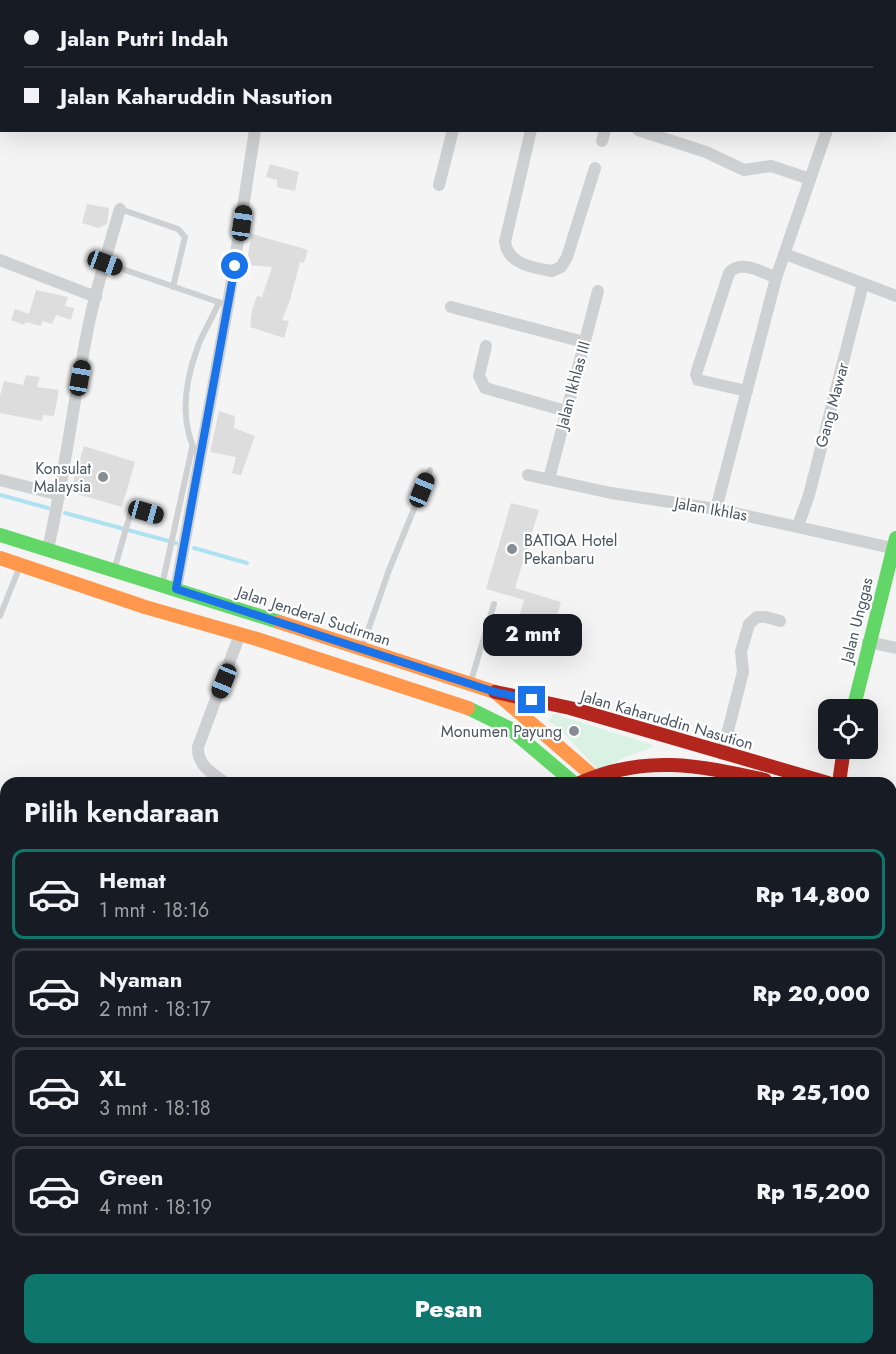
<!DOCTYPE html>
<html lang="id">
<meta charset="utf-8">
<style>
body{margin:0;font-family:Jost,sans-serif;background:#20242c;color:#f1f3f6;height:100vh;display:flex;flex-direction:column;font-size:22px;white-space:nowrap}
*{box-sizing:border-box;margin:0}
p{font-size:20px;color:#9ea1a6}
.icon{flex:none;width:33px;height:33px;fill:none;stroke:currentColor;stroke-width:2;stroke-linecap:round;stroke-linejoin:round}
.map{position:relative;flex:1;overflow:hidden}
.drawer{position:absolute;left:0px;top:777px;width:897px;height:578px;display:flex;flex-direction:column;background:#171b24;border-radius:18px 18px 0 0;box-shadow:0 6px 24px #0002}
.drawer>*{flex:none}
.hud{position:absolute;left:0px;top:0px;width:897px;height:132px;box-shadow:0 6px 24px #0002;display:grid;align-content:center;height:132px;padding:0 24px;background:#171b24}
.buttons{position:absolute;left:818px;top:699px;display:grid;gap:12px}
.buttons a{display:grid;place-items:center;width:60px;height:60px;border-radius:12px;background:#171b24;box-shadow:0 6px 24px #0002;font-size:30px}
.end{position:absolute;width:27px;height:27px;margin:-14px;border:8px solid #1a73e8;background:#fff;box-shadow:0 0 0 3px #fff}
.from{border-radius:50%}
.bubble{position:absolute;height:42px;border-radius:12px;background:#171b24;box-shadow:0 6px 24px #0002;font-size:20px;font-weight:800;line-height:42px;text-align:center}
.car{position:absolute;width:18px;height:36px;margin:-18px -9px;border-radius:8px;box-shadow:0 0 4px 2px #0007;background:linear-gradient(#222 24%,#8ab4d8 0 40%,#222 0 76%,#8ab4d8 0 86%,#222 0)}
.hud b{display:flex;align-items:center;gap:21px;height:57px;font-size:22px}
.hud b+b{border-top:2px solid #363941}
.hud i{width:15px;height:15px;background:#f1f3f6}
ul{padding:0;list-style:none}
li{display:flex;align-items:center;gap:18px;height:90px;margin:0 12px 9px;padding:0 12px;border:3px solid #363941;border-radius:12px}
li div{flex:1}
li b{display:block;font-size:22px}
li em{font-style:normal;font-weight:800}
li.current{border-color:#0f766e}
li>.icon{width:54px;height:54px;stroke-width:1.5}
h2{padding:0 24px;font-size:27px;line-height:72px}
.action{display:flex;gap:12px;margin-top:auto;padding:12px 24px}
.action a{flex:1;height:69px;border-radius:12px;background:#0f766e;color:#fff;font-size:24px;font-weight:800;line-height:69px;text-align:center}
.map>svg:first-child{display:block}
.green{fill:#d9f2e3}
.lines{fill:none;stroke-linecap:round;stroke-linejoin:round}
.stream{stroke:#aee2f0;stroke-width:4}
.building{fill:#ddddde}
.path{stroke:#bcc7c4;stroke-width:2;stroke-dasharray:4.5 3;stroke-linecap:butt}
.lane{stroke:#ced0d2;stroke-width:6}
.street{stroke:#ced0d2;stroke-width:12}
.fast{stroke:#63d668;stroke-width:14}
.slow{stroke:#ff974d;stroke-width:14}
.jam{stroke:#b3261e;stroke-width:14}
.route{stroke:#1a73e8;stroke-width:8}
.poi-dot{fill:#868d94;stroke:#fff;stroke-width:2}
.labels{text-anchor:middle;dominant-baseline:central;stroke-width:4.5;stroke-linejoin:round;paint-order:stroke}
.street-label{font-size:16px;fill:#4a5661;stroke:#fff}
.poi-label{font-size:16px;fill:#4a5661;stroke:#fff;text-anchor:end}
</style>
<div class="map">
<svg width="896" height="1354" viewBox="0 0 896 1354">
<rect width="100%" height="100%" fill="#f4f4f4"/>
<g class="green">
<polygon points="554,714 650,744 653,747 623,758 599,771 562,731 548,720"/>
<polygon points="891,869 896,870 896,967 891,964"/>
<polygon points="891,1029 896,1033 896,1354 779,1354 783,1349 891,1348"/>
<polygon points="504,1348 656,1348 662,1354 499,1354"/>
</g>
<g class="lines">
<g class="stream">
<polyline points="0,495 48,508"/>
<polyline points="65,513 176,543"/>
<polyline points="194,548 247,563"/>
</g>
</g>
<g class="building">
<polygon points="270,164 299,172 295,191 277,187 277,180 266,177"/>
<polygon points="87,204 109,208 107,224 98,228 82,223"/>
<polygon points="252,234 308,250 304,263 300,262 290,300 282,320 289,321 284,338 250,327 252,310 257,296 262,297 272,267 246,265"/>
<polygon points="36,290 68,297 65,306 74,308 71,320 56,315 52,324 42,321 41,326 26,322 24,325 11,320 15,309 29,314"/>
<polygon points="26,375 40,377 37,387 59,390 54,416 43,415 42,421 0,413 0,396 4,381 23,385"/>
<polygon points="219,411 235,416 234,428 255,436 241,475 232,473 236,457 210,452"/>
<polygon points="84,446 135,462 122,507 70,492"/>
<polygon points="511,503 539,510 515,588 561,602 550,641 515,631 524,600 486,589"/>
</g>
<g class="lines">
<polyline class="path" points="97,2 98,0"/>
<g class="lane">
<polyline points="120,209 178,229 185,237 173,287"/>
<polyline points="105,263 221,303"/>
<path d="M198,457C179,423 184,385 197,349C202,333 213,318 219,302"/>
<polyline points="115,567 132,508 159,516"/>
<polyline points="163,581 192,448"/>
<polyline points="0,616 20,566"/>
<polyline points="363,645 389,570 430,470"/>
<polyline points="471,681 494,604"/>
</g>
<g class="street">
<polyline points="276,2 276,0"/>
<polyline points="488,2 488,0"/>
<polyline points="633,2 634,0"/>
<polyline points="873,2 873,0"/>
<path d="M531,130L505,242C508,264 533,268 552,271L561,267L567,257L595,168"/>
<polyline points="638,130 706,152 744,170 771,166 810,179"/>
<polyline points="602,141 605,130"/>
<polyline points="439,185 453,130"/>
<polyline points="785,254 896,296"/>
<polyline points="0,260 96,297"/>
<polyline points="451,307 584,342"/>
<polyline points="486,346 479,376 485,388 566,411"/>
<path d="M747,391L698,380L696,374L729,273C740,259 763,272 776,278"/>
<polyline points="528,475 611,493 716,509 896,549"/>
<polyline points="549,479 598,291"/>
<polyline points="0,480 60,495"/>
<polyline points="716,509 776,278 827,130"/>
<polyline points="798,526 809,495 863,284"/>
<path d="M48,549C64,478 73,405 87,333C95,291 108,250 120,209"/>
<polyline points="176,589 228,305 255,130"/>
<polyline points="868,642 896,648"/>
<polyline points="722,754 743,672 741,652 749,624 757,617 766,617 780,621"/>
<path d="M225,783C212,773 197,765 198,747L240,634"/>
<polyline points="0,1295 6,1300"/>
<polyline points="0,1318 6,1312"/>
<polyline points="58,1348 64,1354"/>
<polyline points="208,1348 214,1354"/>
</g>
<g class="fast">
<polyline points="0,535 279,622"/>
<polyline points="468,708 509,728 574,783"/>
<polyline points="853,710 896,538"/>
<polyline points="891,801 896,802"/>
<polyline points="891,980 896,984"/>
<polyline points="483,1354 488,1348"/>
</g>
<g class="slow">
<polyline points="0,558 145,607 257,639 468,708"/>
<polyline points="279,622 495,692 593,776"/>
<polyline points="891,1011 896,1014"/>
<polyline points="456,1354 462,1348"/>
</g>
<g class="jam">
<polyline points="495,692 570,708 828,783"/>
<path d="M580,783C644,754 699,765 765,780"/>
<polyline points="839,783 844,748"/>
</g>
</g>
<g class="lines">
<polyline class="route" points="235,266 176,589 495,692 532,700"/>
</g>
<g class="poi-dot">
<circle cx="103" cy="477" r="6"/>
<circle cx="512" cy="549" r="6"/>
<circle cx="574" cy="731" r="6"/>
</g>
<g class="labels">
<g class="street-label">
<text transform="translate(573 385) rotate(-75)">Jalan Ikhlas III</text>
<text transform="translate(832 405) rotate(-75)">Gang Mawar</text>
<text transform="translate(711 509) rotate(10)">Jalan Ikhlas</text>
<text transform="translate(314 616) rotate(18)">Jalan Jenderal Sudirman</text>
<text transform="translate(857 620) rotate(-76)">Jalan Unggas</text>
<text transform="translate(667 720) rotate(16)">Jalan Kaharuddin Nasution</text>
</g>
<g class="poi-label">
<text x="91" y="468">Konsulat<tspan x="91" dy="18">Malaysia</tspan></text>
<text x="524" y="540" text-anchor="start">BATIQA Hotel<tspan x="524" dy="18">Pekanbaru</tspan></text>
<text x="562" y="731">Monumen Payung</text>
</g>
</g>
</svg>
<div class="buttons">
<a><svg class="icon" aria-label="locate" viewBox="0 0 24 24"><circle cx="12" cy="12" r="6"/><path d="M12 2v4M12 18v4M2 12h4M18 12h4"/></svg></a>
</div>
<i class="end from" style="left:235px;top:266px"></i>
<i class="end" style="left:532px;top:700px"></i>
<div class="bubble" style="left:483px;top:614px;width:99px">2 mnt</div>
<i class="car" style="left:242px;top:223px;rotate:8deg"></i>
<i class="car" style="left:105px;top:263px;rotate:110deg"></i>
<i class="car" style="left:80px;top:378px;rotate:10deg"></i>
<i class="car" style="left:422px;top:490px;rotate:22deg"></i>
<i class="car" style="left:146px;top:512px;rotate:106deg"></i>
<i class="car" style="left:224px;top:681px;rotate:202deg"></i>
<div class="hud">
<b><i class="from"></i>Jalan Putri Indah</b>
<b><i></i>Jalan Kaharuddin Nasution</b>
</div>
<section class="drawer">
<h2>Pilih kendaraan</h2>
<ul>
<li class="current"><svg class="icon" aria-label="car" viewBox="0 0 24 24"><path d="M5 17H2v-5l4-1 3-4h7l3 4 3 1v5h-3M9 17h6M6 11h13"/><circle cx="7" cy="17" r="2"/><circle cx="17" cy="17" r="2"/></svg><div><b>Hemat</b><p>1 mnt · 18:16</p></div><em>Rp 14,800</em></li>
<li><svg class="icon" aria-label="car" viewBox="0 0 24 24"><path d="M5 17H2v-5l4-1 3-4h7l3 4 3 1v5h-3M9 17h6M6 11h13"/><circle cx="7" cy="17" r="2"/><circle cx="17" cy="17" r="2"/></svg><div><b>Nyaman</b><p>2 mnt · 18:17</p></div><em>Rp 20,000</em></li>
<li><svg class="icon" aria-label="car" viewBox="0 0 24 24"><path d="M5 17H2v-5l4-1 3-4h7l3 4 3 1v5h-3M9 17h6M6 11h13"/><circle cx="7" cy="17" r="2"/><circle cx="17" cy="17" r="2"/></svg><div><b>XL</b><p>3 mnt · 18:18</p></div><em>Rp 25,100</em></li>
<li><svg class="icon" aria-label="car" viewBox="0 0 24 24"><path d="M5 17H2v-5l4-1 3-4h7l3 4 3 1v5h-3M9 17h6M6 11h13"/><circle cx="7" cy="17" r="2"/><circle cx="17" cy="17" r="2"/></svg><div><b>Green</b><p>4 mnt · 18:19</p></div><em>Rp 15,200</em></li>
</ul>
<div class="action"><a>Pesan</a></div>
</section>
</div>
